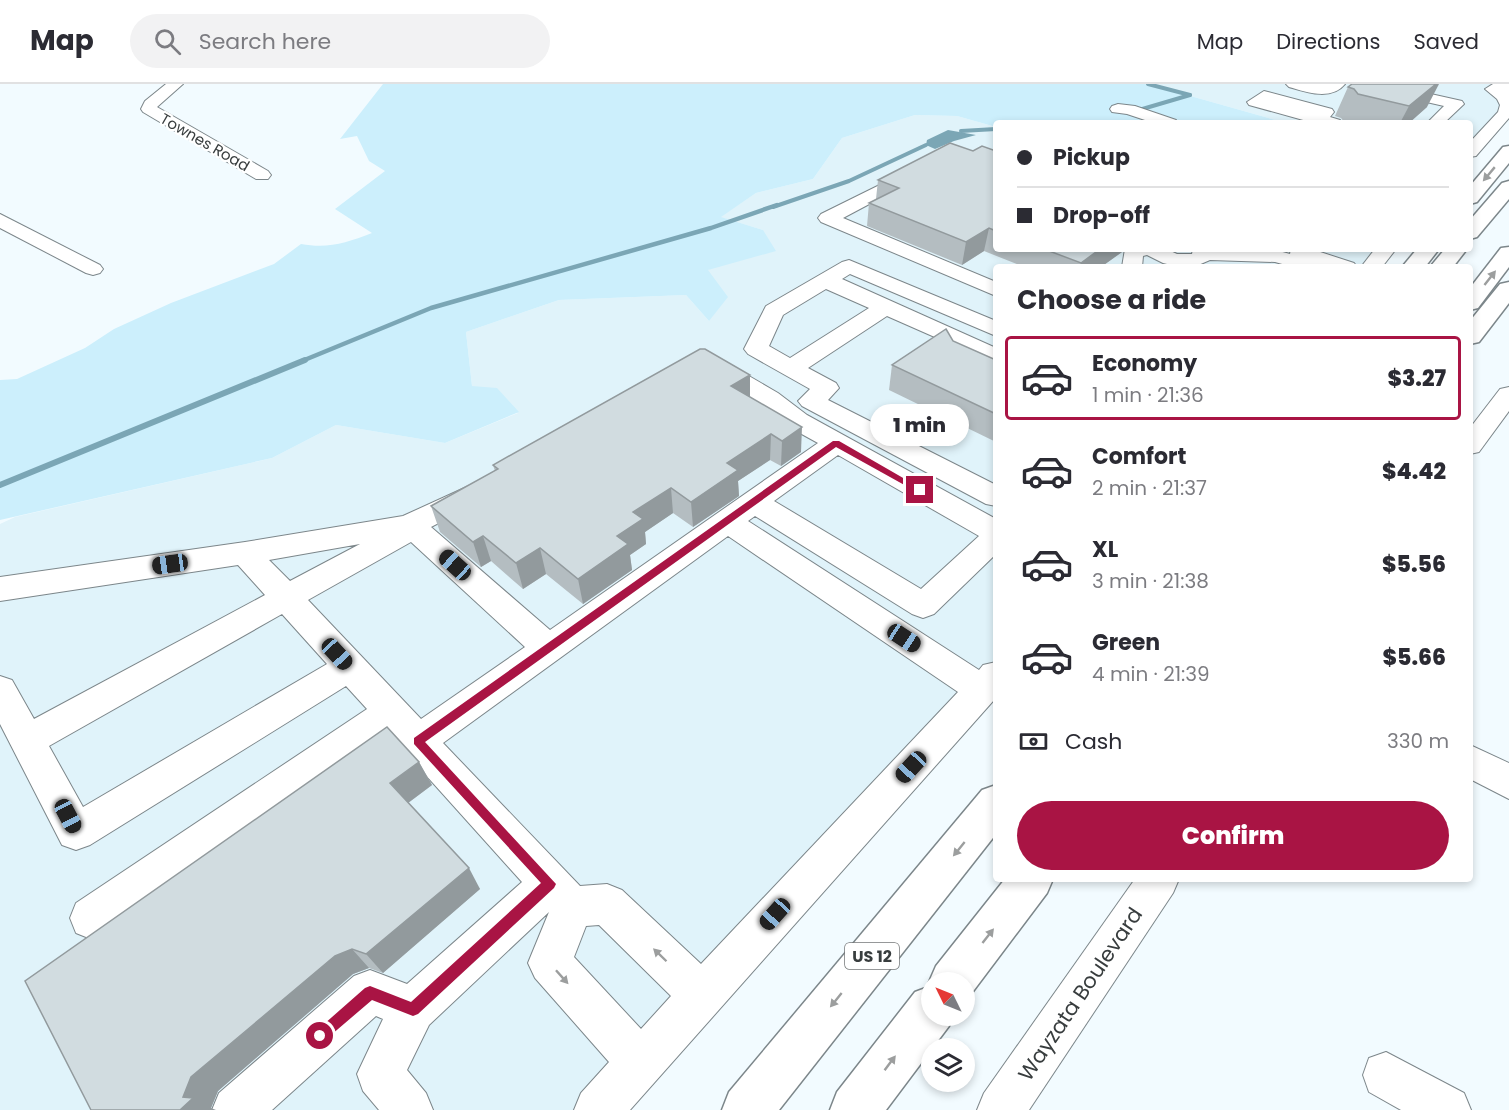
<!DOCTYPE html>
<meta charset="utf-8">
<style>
body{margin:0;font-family:Poppins,sans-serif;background:#f2f2f3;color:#2b2b33;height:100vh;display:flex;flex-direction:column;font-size:22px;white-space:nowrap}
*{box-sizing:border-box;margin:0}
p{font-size:20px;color:#7c7c81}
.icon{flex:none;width:33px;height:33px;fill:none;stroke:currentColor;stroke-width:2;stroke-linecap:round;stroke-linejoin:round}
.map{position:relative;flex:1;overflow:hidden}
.side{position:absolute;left:993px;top:180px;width:480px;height:618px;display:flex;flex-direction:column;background:#fff;border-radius:6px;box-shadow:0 3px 9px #0003}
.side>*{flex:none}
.top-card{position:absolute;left:993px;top:36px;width:480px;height:132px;border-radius:6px;box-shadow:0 3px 9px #0003;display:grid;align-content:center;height:132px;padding:0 24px;background:#fff}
.needle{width:39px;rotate:313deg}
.controls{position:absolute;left:921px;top:888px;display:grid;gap:12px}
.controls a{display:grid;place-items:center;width:54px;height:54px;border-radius:50%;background:#fff;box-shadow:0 3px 9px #0003;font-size:30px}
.end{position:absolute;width:27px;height:27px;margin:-14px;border:8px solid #a91444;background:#fff;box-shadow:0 0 0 3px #fff}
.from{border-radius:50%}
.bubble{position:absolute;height:42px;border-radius:21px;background:#fff;box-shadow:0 3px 9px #0003;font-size:20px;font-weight:800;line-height:42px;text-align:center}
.car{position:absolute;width:18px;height:36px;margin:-18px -9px;border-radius:8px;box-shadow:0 0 4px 2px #0007;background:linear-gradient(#222 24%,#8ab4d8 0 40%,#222 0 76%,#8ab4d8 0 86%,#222 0)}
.top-card b{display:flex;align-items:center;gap:21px;height:57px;font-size:22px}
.top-card b+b{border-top:2px solid #e1e1e2}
.top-card i{width:15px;height:15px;background:#2b2b33}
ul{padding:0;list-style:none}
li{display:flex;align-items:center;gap:18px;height:84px;margin:0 12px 9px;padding:0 12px;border:3px solid transparent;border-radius:6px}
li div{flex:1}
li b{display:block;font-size:22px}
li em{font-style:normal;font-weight:800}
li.current{border-color:#a91444}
li>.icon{width:54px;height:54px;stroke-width:1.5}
h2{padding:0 24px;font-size:27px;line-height:72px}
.pay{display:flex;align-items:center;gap:15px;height:66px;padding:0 24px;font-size:22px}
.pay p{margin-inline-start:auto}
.cta{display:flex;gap:12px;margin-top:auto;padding:12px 24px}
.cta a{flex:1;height:69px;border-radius:36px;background:#a91444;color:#fff;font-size:24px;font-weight:800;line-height:69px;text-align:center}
header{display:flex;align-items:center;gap:36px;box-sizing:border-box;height:84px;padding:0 30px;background:#fff;border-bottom:2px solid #e1e1e2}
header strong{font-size:28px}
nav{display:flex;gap:33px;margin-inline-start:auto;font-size:21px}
.search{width:420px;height:54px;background:#f2f2f3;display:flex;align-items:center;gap:15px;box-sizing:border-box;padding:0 21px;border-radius:33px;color:#7c7c81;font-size:22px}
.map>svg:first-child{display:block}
.built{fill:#e0f3fa}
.green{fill:#cceffc}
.water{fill:#7ba6b5}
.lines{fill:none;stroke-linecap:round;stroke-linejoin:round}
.stream-far2{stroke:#7ba6b5;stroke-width:4}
.stream-far1{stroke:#7ba6b5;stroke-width:4.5}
.stream{stroke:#7ba6b5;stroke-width:6}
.minor-casing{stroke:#7c868a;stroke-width:2}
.highway-casing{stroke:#7c868a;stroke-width:3}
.minor{fill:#fff;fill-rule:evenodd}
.highway{fill:#fff;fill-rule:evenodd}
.wall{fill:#b4bdc1}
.shaded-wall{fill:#929a9d}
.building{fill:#d1dce0;stroke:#929a9d;stroke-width:1.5}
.oneway{fill:#9c9e9e}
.route{fill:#a91444}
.labels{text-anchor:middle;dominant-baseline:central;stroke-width:4.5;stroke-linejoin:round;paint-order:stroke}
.far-street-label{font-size:15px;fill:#383d3e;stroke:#fff}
.shield{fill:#fff;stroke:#747778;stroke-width:1.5}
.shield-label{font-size:16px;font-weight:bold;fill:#383d3e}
.near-street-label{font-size:21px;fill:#383d3e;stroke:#fff}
</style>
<header>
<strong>Map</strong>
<div class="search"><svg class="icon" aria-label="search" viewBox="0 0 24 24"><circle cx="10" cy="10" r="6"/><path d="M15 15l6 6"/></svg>Search here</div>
<nav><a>Map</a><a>Directions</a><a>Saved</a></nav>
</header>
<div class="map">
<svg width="1509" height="1026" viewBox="0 0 1509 1026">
<rect width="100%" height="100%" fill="#f2fbff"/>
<g class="built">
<polygon points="1148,0 1509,0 1509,4 1508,21 1470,68 1470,39 1286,39"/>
<polygon points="915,31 957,32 996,43 996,165 1386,165 1371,183 996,183 996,591 598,1026 0,1026 0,440 15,433 272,374 336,341 445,359 518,329 472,302 466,248 559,216 686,211 709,237 708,186 763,146 720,133 756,109 813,95 842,54"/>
</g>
<path class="green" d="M383,0H1148L1286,39H996V43L957,32L915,31L842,54L813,95L756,109L721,133L763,146L776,167L708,186L728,213L709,237L686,211L559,216L466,248L472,302L497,304L519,328L445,359L336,341L272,374L0,436V296L17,295L85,264L114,245L171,219L274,180L301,160C328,165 346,159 372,149L335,125L385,87L369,77L357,52L340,55Z"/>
<polygon class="water" points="948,46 976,51 954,57 935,65 926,61 927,56"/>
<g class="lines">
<g class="stream-far2">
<polyline points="1148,0 1190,11"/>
<polyline points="1139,26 1190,11"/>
<polyline points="961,47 996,45"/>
<polyline points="773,123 849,97 926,61"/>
</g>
<polyline class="stream-far1" points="302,277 431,224 711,144 777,121"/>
<polyline class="stream" points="0,401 305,276"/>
<defs>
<g id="minor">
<polygon points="166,0 183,0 157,23 268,87 271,91 268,95 256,95 143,28 141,25 145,17"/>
<path d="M1286,0H1345C1331,17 1306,8 1289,3Z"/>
<polygon points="1358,0 1386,0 1462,17 1464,20 1444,39 1427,39 1444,22 1361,3"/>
<polygon points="1493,0 1509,0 1509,34 1476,72 1470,73 1470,58 1498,28 1500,21 1497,15 1485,5"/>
<polygon points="1264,7 1332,25 1334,28 1330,33 1340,36 1342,39 1314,39 1249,21 1247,18"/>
<polygon points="1118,20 1135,22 1176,36 1178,39 1154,39 1127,30 1112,28 1110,25 1112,22"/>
<polygon points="914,84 920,85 923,89 920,93 843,134 996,198 996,212 821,138 818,134 821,130"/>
<polygon points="0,130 100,181 103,185 100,189 93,191 86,189 0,144"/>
<polygon points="1125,165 1166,165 1177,170 1192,170 1193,165 1275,166 1290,170 1291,165 1311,165 1354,179 1357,183 1293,183 1275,178 1210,176 1196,182 1179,183 1163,179 1147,171 1143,172 1142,183 1122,183"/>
<polygon points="1375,165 1396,165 1382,183 1361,183"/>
<path d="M849,176L996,237V252L850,190L842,195L996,264V280L887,232L808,284L836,299L839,304L828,316L996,401V422L986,420L802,322L798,317L810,305L748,270L744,265L766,222L842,178ZM826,205L869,224L790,274L769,262L783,231Z"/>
<path d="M714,275L723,277L778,309L807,331L996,435V470L934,530L923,534L912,530L755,432L748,437L979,586L983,581L996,578L994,616L630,1026H574L581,1009L609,978L535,894L528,879L549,828L429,941L407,986L426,1009L433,1026H379L363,1007L357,990L383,935L376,932L272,1026H212L219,1009L354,892L370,886L407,900L522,798L388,649L106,849L91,855L76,849L70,834L76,819L367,625L346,602L90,761L76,766L62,761L0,640V592L12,596L34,635L265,511L238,481L0,517V493L245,458L403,432L471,401L481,403L485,410L481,417L431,443L550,546L818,359L789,343L760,319L705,287L702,282L705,277ZM838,371L979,452L921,505L774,417ZM728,452L958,608L701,880L622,806L607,800L580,802L443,659ZM411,458L525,563L421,635L308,516ZM360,460L290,497L269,476ZM282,530L327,580L83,723L49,662ZM599,841L671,912L641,945L574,873L586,842Z"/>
<polygon points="1509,303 1509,327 1479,368 1470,370 1470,344 1500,305"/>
<polygon points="1470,661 1509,679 1509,715 1470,695"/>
<polygon points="1135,795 1179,795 1173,809 1029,1026 977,1026 984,1009"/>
<polygon points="1386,968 1464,1009 1471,1026 1401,1026 1369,1008 1363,991 1369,974"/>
</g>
<g id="highway">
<polygon points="1509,62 1509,79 1477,118 1470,120 1470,102 1503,63"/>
<polygon points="1509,97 1509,115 1477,153 1470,155 1470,136 1502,99"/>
<polygon points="1509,163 1509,183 1478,224 1470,226 1470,204 1501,164"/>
<polygon points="1417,165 1439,165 1425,183 1402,183"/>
<polygon points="1445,165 1467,165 1453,183 1430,183"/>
<polygon points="1509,198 1509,219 1479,258 1470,260 1470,237 1500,200"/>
<polygon points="996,701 996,750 779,1026 722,1026 729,1008 982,706"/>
<polygon points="1005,795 1053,795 1047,809 968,914 964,916 964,898 932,898 932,932 953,932 949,942 886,1026 830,1026 837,1008 915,908 931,902 929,898 936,882"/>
</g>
</defs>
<use href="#minor" class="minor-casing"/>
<use href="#highway" class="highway-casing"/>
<use href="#minor" class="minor"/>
<use href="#highway" class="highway"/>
</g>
<g class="wall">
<polygon points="1348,3 1427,23 1409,39 1345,39 1341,34 1335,32"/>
<polygon points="973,67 996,67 996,165 1123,165 1122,168 1101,183 1024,183 984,167 962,181 867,142 869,119 876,115 878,96"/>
<polygon points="953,257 996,276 996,358 889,306 892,281"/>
<polygon points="750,313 801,368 781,382 770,376 738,397 739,412 693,443 673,429 645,448 646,460 630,471 632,486 583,520 546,490 523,505 491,477 481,483 440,448 431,422 495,387 493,381"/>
<polygon points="419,678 432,701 408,719 480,805 383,889 369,884 353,890 218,1007 211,1024 91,1026"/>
</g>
<g class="shaded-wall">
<polygon points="1436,0 1439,0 1427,23 1409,39 1400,39 1409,22"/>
<polygon points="989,144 984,167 962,181 966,158"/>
<polygon points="1100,165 1123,165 1122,168 1101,183 1079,183 1081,179"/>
<polygon points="750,291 750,316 731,302"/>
<polygon points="802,343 801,368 781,382 782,357"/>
<polygon points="771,350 770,376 738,397 739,412 693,443 691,418 727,379"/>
<polygon points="671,404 673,429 645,448 646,460 630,471 632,486 583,520 578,495 617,452 633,428"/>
<polygon points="483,452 491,477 481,483 473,458"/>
<polygon points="540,464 546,490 523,505 516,479"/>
<polygon points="419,678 432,701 404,722 390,699"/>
<polygon points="469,784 480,805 383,889 366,870"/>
<polygon points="352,865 369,884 353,890 218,1007 211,1024 216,1026 180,1026 183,1013 191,993 335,872"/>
</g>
<g class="building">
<polygon points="1352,0 1436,0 1409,22 1358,10 1354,5 1348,3"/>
<polygon points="950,59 973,67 982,62 996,67 996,147 989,144 966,158 869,119 899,104 878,96"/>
<polygon points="1044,165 1100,165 1081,179"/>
<polygon points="946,245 953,257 996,276 996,330 892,281"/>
<polygon points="700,265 705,265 750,291 731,302 802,343 782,357 771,350 727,379 738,386 691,418 671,404 633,428 643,435 617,452 628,460 578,495 540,464 516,479 483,452 473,458 431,422 498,385 493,381"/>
<polygon points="387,643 419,678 390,699 469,784 366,870 352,865 335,872 191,993 183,1013 193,1014 180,1026 91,1026 25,897"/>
</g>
<defs><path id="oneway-solid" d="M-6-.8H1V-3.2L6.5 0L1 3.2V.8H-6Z" transform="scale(1.5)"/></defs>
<g class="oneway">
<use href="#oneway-solid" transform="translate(1489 90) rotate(130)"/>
<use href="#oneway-solid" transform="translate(1490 194) rotate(-52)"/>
<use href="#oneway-solid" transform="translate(959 765) rotate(129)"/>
<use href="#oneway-solid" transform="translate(988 852) rotate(-52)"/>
<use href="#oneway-solid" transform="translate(660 871) rotate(-136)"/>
<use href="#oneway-solid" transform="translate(562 893) rotate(48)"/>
<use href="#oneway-solid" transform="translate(836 916) rotate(129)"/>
<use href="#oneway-solid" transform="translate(890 979) rotate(-53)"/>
</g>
<polygon class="route" points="833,357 839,357 924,406 917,408 836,363 425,658 556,800 554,804 418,930 413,932 372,916 324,957 320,960 315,957 312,952 315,948 365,904 370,902 411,918 541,799 414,660 414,654"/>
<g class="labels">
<g class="far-street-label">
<text transform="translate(205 58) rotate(30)">Townes Road</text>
</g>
<rect class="shield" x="845" y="859" width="54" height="26" rx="4.5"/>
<g class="shield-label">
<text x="872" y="872">US 12</text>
</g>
<g class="near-street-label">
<text transform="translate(1080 910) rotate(-56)">Wayzata Boulevard</text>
</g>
</g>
</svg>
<div class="controls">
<a><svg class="needle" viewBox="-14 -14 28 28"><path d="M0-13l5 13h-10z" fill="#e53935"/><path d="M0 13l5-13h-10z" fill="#7c7c81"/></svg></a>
<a><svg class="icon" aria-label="layers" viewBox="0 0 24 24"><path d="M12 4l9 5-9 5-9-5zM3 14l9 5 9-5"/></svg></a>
</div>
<i class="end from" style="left:320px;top:952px"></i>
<i class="end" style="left:920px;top:406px"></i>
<div class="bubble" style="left:870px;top:320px;width:99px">1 min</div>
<i class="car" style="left:170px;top:480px;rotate:262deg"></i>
<i class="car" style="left:455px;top:481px;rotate:312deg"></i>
<i class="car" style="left:904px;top:554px;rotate:123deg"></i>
<i class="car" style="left:337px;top:570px;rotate:137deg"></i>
<i class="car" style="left:911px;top:683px;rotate:223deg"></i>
<i class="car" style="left:68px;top:732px;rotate:152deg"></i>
<i class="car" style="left:775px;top:830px;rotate:222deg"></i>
<div class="top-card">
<b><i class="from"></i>Pickup</b>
<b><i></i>Drop-off</b>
</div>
<section class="side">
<h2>Choose a ride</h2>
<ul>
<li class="current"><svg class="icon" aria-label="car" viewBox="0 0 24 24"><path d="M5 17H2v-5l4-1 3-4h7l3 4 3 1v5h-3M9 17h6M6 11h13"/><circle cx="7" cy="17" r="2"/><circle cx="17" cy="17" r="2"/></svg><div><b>Economy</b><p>1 min · 21:36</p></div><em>$3.27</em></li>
<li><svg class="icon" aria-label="car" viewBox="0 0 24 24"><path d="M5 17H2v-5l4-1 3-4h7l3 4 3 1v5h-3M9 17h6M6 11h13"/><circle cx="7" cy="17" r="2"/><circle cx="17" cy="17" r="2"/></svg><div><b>Comfort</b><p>2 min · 21:37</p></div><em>$4.42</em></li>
<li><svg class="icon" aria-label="car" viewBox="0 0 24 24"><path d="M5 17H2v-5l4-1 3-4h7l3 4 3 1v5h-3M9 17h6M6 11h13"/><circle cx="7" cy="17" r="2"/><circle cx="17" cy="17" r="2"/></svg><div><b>XL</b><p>3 min · 21:38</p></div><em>$5.56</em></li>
<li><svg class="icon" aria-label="car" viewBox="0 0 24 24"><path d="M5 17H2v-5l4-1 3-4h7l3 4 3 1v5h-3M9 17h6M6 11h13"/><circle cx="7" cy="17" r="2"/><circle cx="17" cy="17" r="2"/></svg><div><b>Green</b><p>4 min · 21:39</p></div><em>$5.66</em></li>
</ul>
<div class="pay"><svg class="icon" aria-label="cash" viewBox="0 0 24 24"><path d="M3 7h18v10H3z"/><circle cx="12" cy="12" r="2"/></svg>Cash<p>330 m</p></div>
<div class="cta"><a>Confirm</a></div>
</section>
</div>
